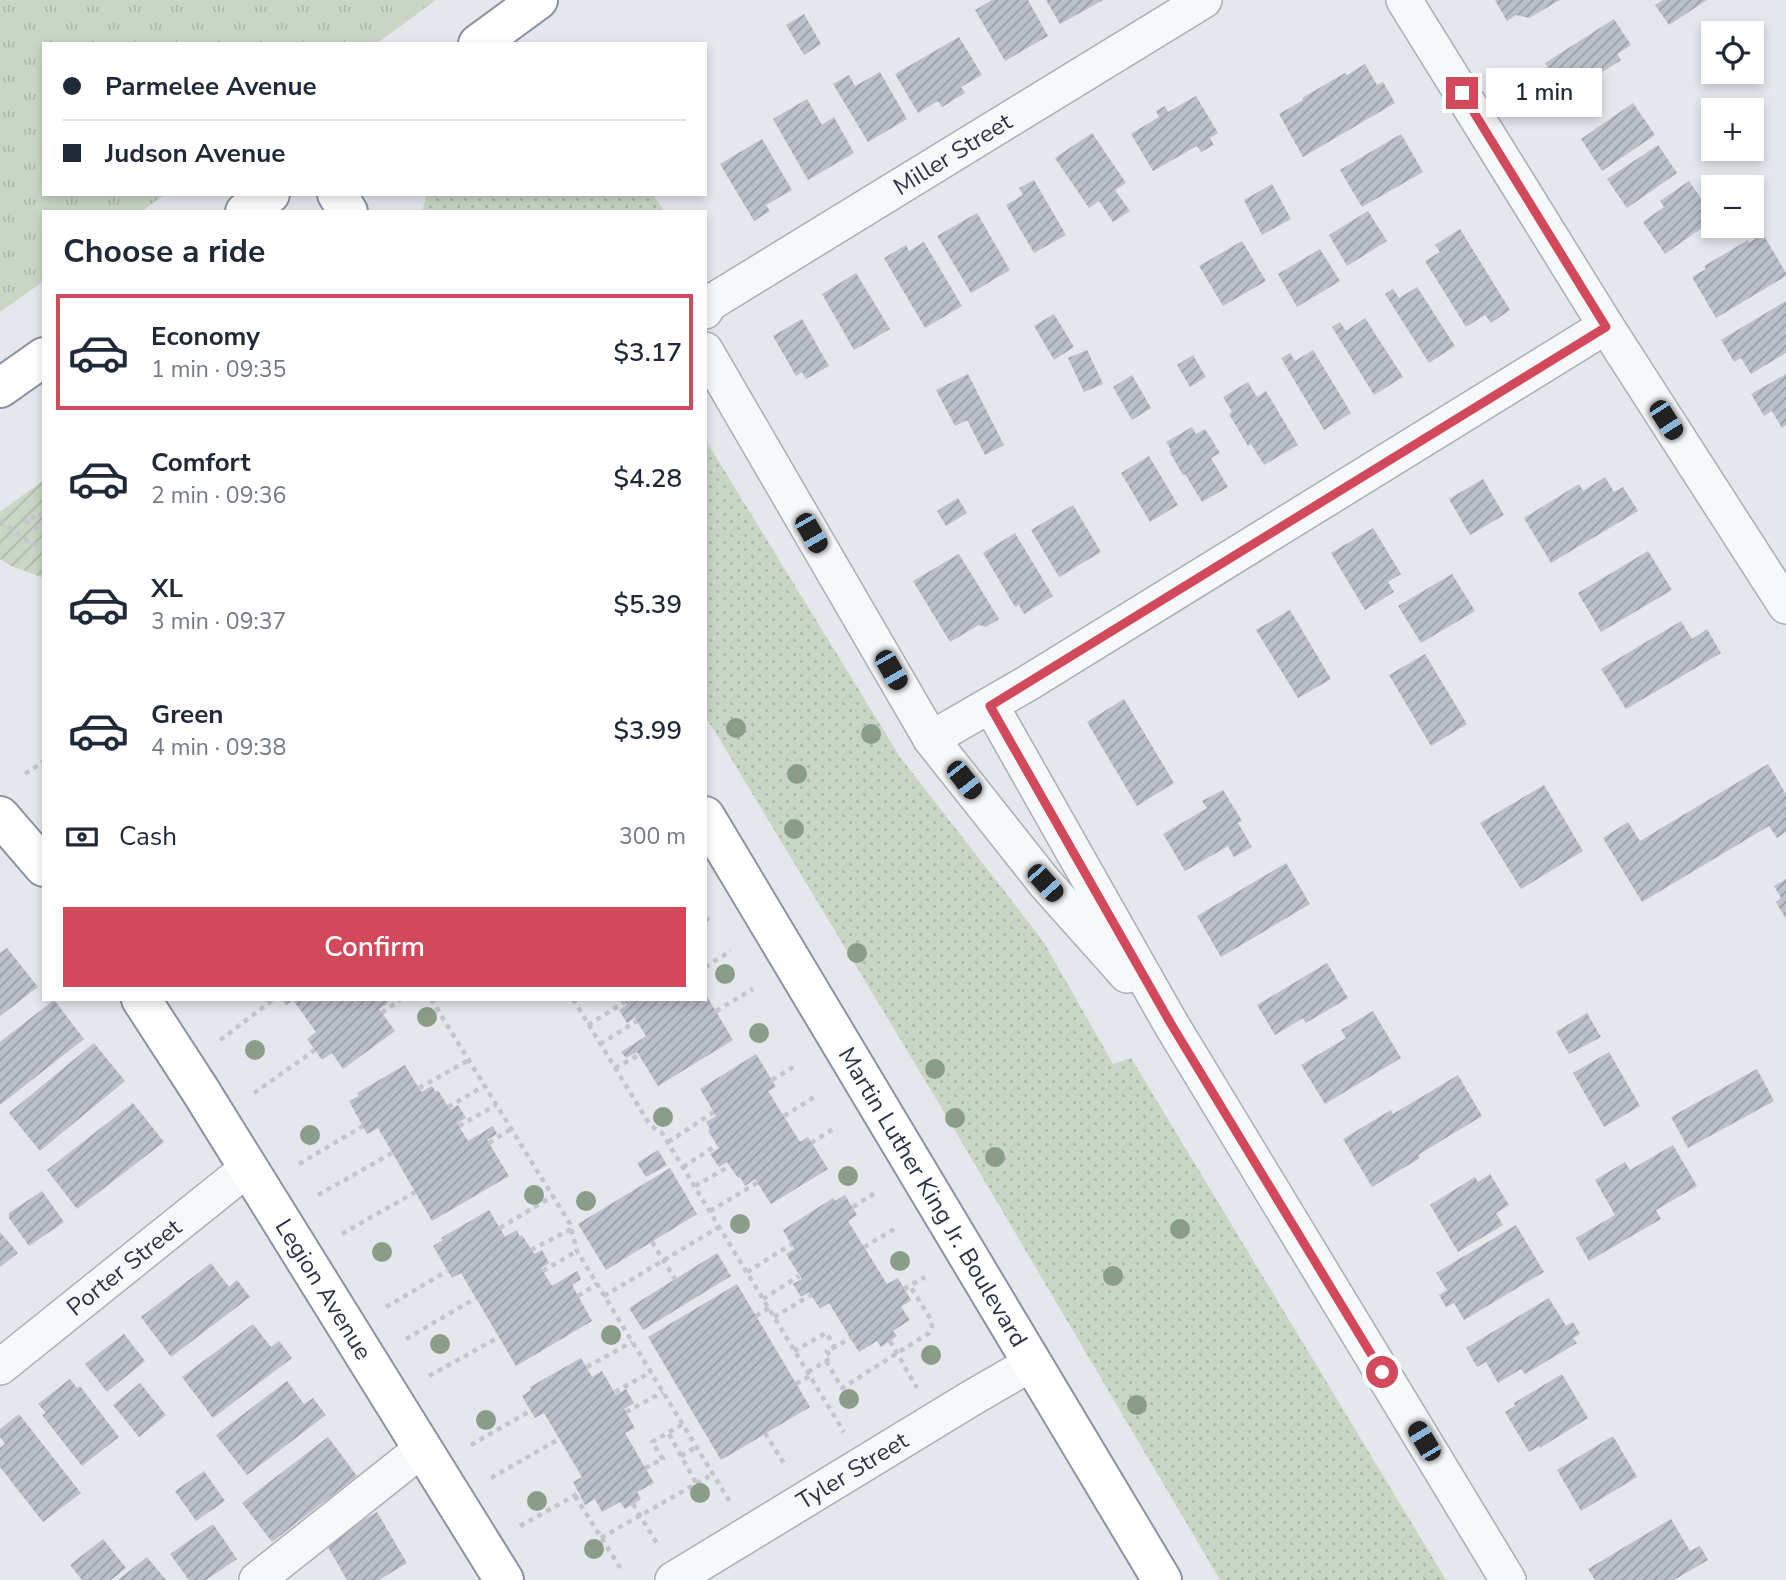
<!DOCTYPE html>
<meta charset="utf-8">
<style>
body{margin:0;font-family:"Nunito Sans",sans-serif;background:#f2f2f3;color:#1f2937;height:100vh;display:flex;flex-direction:column;font-size:26px;white-space:nowrap}
*{box-sizing:border-box;margin:0}
p{font-size:23px;color:#747a83}
.icon{flex:none;width:38px;height:38px;fill:none;stroke:currentColor;stroke-width:2;stroke-linecap:round;stroke-linejoin:round}
.map{position:relative;flex:1;overflow:hidden}
.side{position:absolute;left:42px;top:210px;width:665px;height:791px;display:flex;flex-direction:column;background:#fff;border-radius:0px;box-shadow:0 4px 10px #0003}
.side>*{flex:none}
.guide{position:absolute;left:42px;top:42px;width:665px;height:154px;border-radius:0px;box-shadow:0 4px 10px #0003;display:grid;align-content:center;height:154px;padding:0 21px;background:#fff}
.controls{position:absolute;left:1701px;top:21px;display:grid;gap:14px}
.controls a{display:grid;place-items:center;width:63px;height:63px;border-radius:0px;background:#fff;box-shadow:0 4px 10px #0003;font-size:35px}
.end{position:absolute;width:32px;height:32px;margin:-16px;border:9px solid #d1495b;background:#fff;box-shadow:0 0 0 4px #fff}
.from{border-radius:50%}
.bubble{position:absolute;height:49px;border-radius:0px;background:#fff;box-shadow:0 4px 10px #0003;font-size:23px;font-weight:600;line-height:49px;text-align:center}
.car{position:absolute;width:21px;height:42px;margin:-21px -10px;border-radius:9px;box-shadow:0 0 5px 2px #0007;background:linear-gradient(#222 24%,#8ab4d8 0 40%,#222 0 76%,#8ab4d8 0 86%,#222 0)}
.guide b{display:flex;align-items:center;gap:24px;height:66px;font-size:26px}
.guide b+b{border-top:2px solid #e0e1e3}
.guide i{width:18px;height:18px;background:#1f2937}
ul{padding:0;list-style:none}
li{display:flex;align-items:center;gap:21px;height:116px;margin:0 14px 10px;padding:0 7px;border:4px solid transparent;border-radius:0px}
li div{flex:1}
li b{display:block;font-size:26px}
li em{font-style:normal;font-weight:600}
li.active{border-color:#d1495b}
li>.icon{width:63px;height:63px;stroke-width:1.5}
h2{padding:0 21px;font-size:32px;line-height:84px}
.pay{display:flex;align-items:center;gap:18px;height:77px;padding:0 21px;font-size:26px}
.pay p{margin-inline-start:auto}
.primary-button{display:flex;gap:14px;margin-top:auto;padding:14px 21px}
.primary-button a{flex:1;height:80px;border-radius:0px;background:#d1495b;color:#fff;font-size:28px;font-weight:600;line-height:80px;text-align:center}
.map>svg:first-child{display:block}
.grass{fill:url(#grass-dots)}
.park{fill:url(#park-tufts)}
.garden{fill:url(#garden-furrows)}
.building{fill:url(#building-hatch)}
.lines{fill:none;stroke-linecap:round;stroke-linejoin:round}
.street-casing{stroke:#a9aeb7;stroke-width:38}
.highway-casing{stroke:#8b94a3;stroke-width:42}
.path{stroke:#c2c5cb;stroke-width:4.5;stroke-dasharray:5 5;stroke-linecap:butt}
.street{stroke:#f7f8fa;stroke-width:35}
.highway{stroke:#fff;stroke-width:38}
.tree{fill:#899d89}
.route{stroke:#d1495b;stroke-width:9}
.labels{text-anchor:middle;dominant-baseline:central;stroke-width:5;stroke-linejoin:round;paint-order:stroke}
.street-label{font-size:24px;fill:#2b3445;stroke:#f4f6f9}
</style>
<div class="map">
<svg width="1786" height="1580" viewBox="0 0 1786 1580">
<defs>
<pattern id="grass-dots" width="8" height="8" patternUnits="userSpaceOnUse" patternTransform="scale(1.75)"><rect width="8" height="8" fill="#c9d6c5"/><path d="M2 2h.1M6 6h.1" fill="none" stroke="#adb8ab" stroke-width="1.8" stroke-linecap="round"/></pattern>
<pattern id="park-tufts" width="24" height="20" patternUnits="userSpaceOnUse" patternTransform="scale(1.75)"><rect width="24" height="20" fill="#c9d6c5"/><path d="M3 7l-1-3M5 7V3M7 7l1-3M15 17l-1-3M17 17v-4M19 17l1-3" fill="none" stroke="#adb8ab"/></pattern>
<pattern id="garden-furrows" width="10" height="10" patternUnits="userSpaceOnUse" patternTransform="scale(1.75)"><rect width="10" height="10" fill="#c9d6c5"/><path d="M-1 1l2-2M0 10L10 0M9 11l2-2" fill="none" stroke="#adb8ab"/></pattern>
<pattern id="building-hatch" width="6" height="6" patternUnits="userSpaceOnUse" patternTransform="scale(1.75)"><rect width="6" height="6" fill="#bbc0ca"/><path d="M-1 1l2-2M0 6l6-6M5 7l2-2" fill="none" stroke="#989da6"/></pattern>
</defs>
<rect width="100%" height="100%" fill="#e4e7ec"/>
<g class="grass">
<polygon points="427,194 652,194 665,212 422,212"/>
<polygon points="705,439 900,757 1043,941 1113,1064 1131,1058 1446,1580 1220,1580 941,1107 705,715"/>
</g>
<polygon class="park" points="0,0 436,0 376,44 44,44 44,194 165,194 141,212 44,212 44,281 0,312"/>
<polygon class="garden" points="44,480 44,578 11,566 0,559 0,512"/>
<g class="building">
<polygon points="992,0 1028,0 1048,36 1005,61 975,10"/>
<polygon points="1046,0 1103,0 1060,24"/>
<polygon points="1495,0 1560,0 1529,18 1516,15 1507,21"/>
<polygon points="1663,0 1707,0 1669,25 1655,5"/>
<polygon points="804,14 821,44 804,55 786,25"/>
<polygon points="1614,19 1631,45 1617,54 1621,60 1565,96 1545,63"/>
<polygon points="959,37 982,75 961,87 965,93 942,107 938,101 918,113 895,74"/>
<polygon points="1365,64 1377,85 1383,82 1395,103 1303,157 1279,114 1303,100 1302,98 1345,73 1347,75"/>
<polygon points="880,72 907,119 868,142 833,84 849,75 855,86"/>
<polygon points="1196,96 1218,133 1210,138 1214,145 1201,152 1197,146 1153,171 1131,134 1159,117 1156,111 1165,106 1168,112"/>
<polygon points="807,99 822,125 834,117 854,153 808,180 773,119"/>
<polygon points="1633,103 1655,135 1602,171 1581,139"/>
<polygon points="1092,133 1126,183 1115,190 1130,211 1113,222 1099,201 1089,208 1055,158"/>
<polygon points="1401,134 1423,172 1362,207 1340,170"/>
<polygon points="762,139 792,190 766,205 770,211 754,221 720,164"/>
<polygon points="1658,145 1677,173 1627,208 1607,179"/>
<polygon points="1034,180 1066,235 1034,253 1006,205 1023,195 1019,188"/>
<polygon points="1689,181 1713,216 1713,220 1665,254 1643,222 1664,207 1660,201"/>
<polygon points="1272,184 1291,219 1262,235 1244,200"/>
<polygon points="1368,211 1387,241 1347,266 1329,235"/>
<polygon points="977,213 1010,270 971,293 937,236"/>
<polygon points="1460,229 1510,310 1491,323 1485,315 1466,327 1425,261 1440,252 1435,245"/>
<polygon points="1763,234 1786,273 1786,276 1716,318 1692,277 1706,269 1704,266 1748,240 1749,243"/>
<polygon points="1242,241 1266,281 1223,306 1199,266"/>
<polygon points="924,242 962,306 925,328 884,258 906,245 909,251"/>
<polygon points="1320,249 1340,281 1297,307 1278,274"/>
<polygon points="856,273 890,329 854,350 822,294"/>
<polygon points="1417,287 1455,346 1429,363 1385,294 1393,289 1399,298"/>
<polygon points="1786,301 1786,353 1751,374 1741,358 1734,362 1721,340"/>
<polygon points="1054,314 1074,347 1054,360 1034,326"/>
<polygon points="1365,318 1403,377 1374,395 1332,327 1340,322 1346,331"/>
<polygon points="802,319 829,366 806,379 802,372 796,376 773,336"/>
<polygon points="1087,350 1103,384 1084,392 1068,358"/>
<polygon points="1313,350 1351,413 1324,430 1281,358 1290,353 1295,361"/>
<polygon points="1193,355 1206,377 1190,387 1177,365"/>
<polygon points="968,374 1004,445 985,455 967,420 955,426 936,390"/>
<polygon points="1786,374 1786,425 1782,428 1772,411 1764,416 1751,394"/>
<polygon points="1132,375 1151,408 1132,420 1113,387"/>
<polygon points="1248,382 1257,397 1266,391 1298,445 1264,465 1251,444 1248,446 1229,414 1232,412 1223,397"/>
<polygon points="1192,427 1196,434 1205,429 1220,453 1211,458 1228,487 1202,502 1185,474 1183,475 1169,451 1171,450 1166,442"/>
<polygon points="1149,456 1178,505 1150,522 1121,473"/>
<polygon points="1605,477 1614,492 1623,487 1638,511 1551,563 1524,518 1579,484 1583,491"/>
<polygon points="1483,479 1504,515 1470,535 1449,499"/>
<polygon points="958,498 967,513 946,526 937,511"/>
<polygon points="1073,505 1101,552 1059,577 1031,530"/>
<polygon points="1373,528 1401,574 1388,582 1394,592 1365,610 1331,553"/>
<polygon points="1015,533 1053,596 1024,614 1019,605 1015,607 983,553"/>
<polygon points="1648,551 1672,590 1601,632 1578,593"/>
<polygon points="959,554 999,619 986,627 979,625 950,642 913,581"/>
<polygon points="1452,574 1475,611 1421,643 1398,606"/>
<polygon points="1290,610 1331,679 1298,698 1256,630"/>
<polygon points="1681,621 1692,639 1707,629 1721,653 1626,709 1601,669"/>
<polygon points="1425,654 1467,724 1431,746 1389,675"/>
<polygon points="1124,699 1174,783 1137,806 1087,722"/>
<polygon points="1768,764 1786,794 1786,832 1777,838 1769,826 1642,902 1603,838 1628,822 1640,841"/>
<polygon points="1544,785 1583,851 1521,889 1480,823"/>
<polygon points="1223,790 1242,821 1238,823 1252,847 1234,857 1228,846 1185,871 1163,834 1207,808 1202,801"/>
<polygon points="1286,863 1310,904 1221,957 1197,916"/>
<polygon points="1786,879 1786,919 1776,902 1781,898 1774,886"/>
<polygon points="7,948 38,987 0,1016 0,953"/>
<polygon points="1327,963 1348,998 1306,1023 1303,1018 1275,1035 1257,1005"/>
<polygon points="705,993 733,1040 658,1086 637,1052 626,1058 621,1052 646,1036 635,1018 627,1023 619,1010 627,1005 624,999 705,999"/>
<polygon points="281,999 385,999 388,1003 379,1009 395,1031 343,1069 332,1053 322,1060 307,1039 316,1032 293,1000 286,1005"/>
<polygon points="54,1000 84,1039 0,1105 0,1042"/>
<polygon points="1373,1011 1401,1058 1325,1104 1301,1065 1346,1038 1341,1030"/>
<polygon points="1587,1013 1601,1037 1569,1054 1556,1032"/>
<polygon points="94,1043 125,1081 40,1151 9,1113"/>
<polygon points="1609,1052 1640,1106 1604,1127 1573,1073"/>
<polygon points="756,1054 776,1087 768,1091 800,1142 808,1137 828,1169 771,1204 755,1179 745,1186 740,1177 738,1178 727,1162 719,1167 710,1154 719,1148 708,1131 710,1129 706,1122 716,1116 700,1089"/>
<polygon points="405,1065 421,1092 432,1086 436,1092 438,1090 450,1110 458,1105 466,1118 457,1123 468,1141 493,1126 497,1134 487,1140 509,1176 432,1221 378,1128 367,1134 349,1101 359,1096 357,1093"/>
<polygon points="1757,1069 1774,1101 1688,1148 1671,1117"/>
<polygon points="1458,1075 1482,1116 1418,1155 1420,1158 1372,1187 1343,1139 1391,1110 1393,1114"/>
<polygon points="133,1103 164,1142 77,1209 47,1170"/>
<polygon points="1673,1145 1697,1186 1656,1210 1661,1219 1589,1261 1576,1238 1615,1215 1595,1180 1625,1162 1630,1170"/>
<polygon points="658,1150 667,1165 646,1177 637,1163"/>
<polygon points="670,1168 697,1214 606,1270 578,1224"/>
<polygon points="1490,1174 1509,1205 1496,1213 1503,1225 1458,1252 1430,1205 1475,1177 1478,1182"/>
<polygon points="42,1191 64,1222 29,1246 9,1218 9,1213"/>
<polygon points="845,1195 857,1215 848,1221 864,1247 887,1284 898,1278 911,1300 901,1307 910,1320 893,1331 897,1336 881,1347 877,1341 859,1352 829,1303 820,1309 809,1292 801,1297 793,1284 802,1279 786,1254 794,1249 783,1230 833,1198 835,1201"/>
<polygon points="489,1210 505,1237 517,1230 520,1237 522,1235 534,1254 542,1250 549,1263 541,1268 552,1286 577,1271 581,1279 572,1285 592,1321 516,1366 461,1273 452,1278 433,1246 443,1240 441,1238"/>
<polygon points="1516,1225 1544,1272 1464,1320 1454,1303 1446,1307 1439,1295 1447,1290 1436,1273"/>
<polygon points="0,1232 18,1253 0,1267"/>
<polygon points="717,1253 731,1276 643,1330 629,1308"/>
<polygon points="211,1263 229,1287 237,1280 250,1297 171,1357 141,1317"/>
<polygon points="737,1284 810,1407 721,1460 648,1337"/>
<polygon points="1549,1298 1566,1326 1573,1322 1580,1334 1573,1338 1577,1343 1525,1374 1521,1369 1498,1383 1486,1362 1477,1367 1466,1348"/>
<polygon points="253,1324 271,1347 279,1341 292,1358 213,1418 182,1377"/>
<polygon points="124,1334 145,1361 107,1392 85,1364"/>
<polygon points="581,1358 592,1377 602,1371 616,1395 626,1389 634,1403 624,1409 635,1428 625,1433 654,1483 637,1492 641,1499 625,1509 620,1502 602,1512 595,1499 585,1505 573,1482 582,1477 544,1413 535,1418 522,1396 531,1390 530,1387"/>
<polygon points="1562,1374 1588,1418 1540,1448 1539,1446 1529,1452 1505,1412 1515,1406 1514,1403"/>
<polygon points="70,1379 77,1388 80,1386 119,1437 82,1466 42,1415 46,1413 38,1404"/>
<polygon points="287,1381 304,1404 313,1398 326,1415 247,1475 216,1435"/>
<polygon points="140,1383 166,1415 139,1437 113,1405"/>
<polygon points="19,1414 81,1493 43,1522 0,1467 0,1448 5,1444 0,1437 0,1429"/>
<polygon points="1613,1436 1637,1477 1581,1511 1557,1470"/>
<polygon points="328,1437 357,1476 272,1542 242,1503"/>
<polygon points="204,1471 225,1501 196,1521 175,1491"/>
<polygon points="377,1512 407,1563 379,1580 347,1580 325,1542"/>
<polygon points="1671,1519 1690,1551 1700,1546 1708,1560 1674,1580 1595,1580 1588,1569"/>
<polygon points="213,1524 237,1559 206,1580 189,1580 170,1554"/>
<polygon points="103,1539 126,1568 111,1580 82,1580 70,1565"/>
<polygon points="147,1557 166,1580 118,1580"/>
</g>
<g class="lines">
<defs>
<g id="street">
<polyline points="1404,0 1606,326 1786,606"/>
<path id="s1" d="M705,311L710,303L1204,0"/>
<polyline points="705,350 931,739 1045,883 1127,975"/>
<polyline points="991,706 1171,1024 1508,1580"/>
<polyline points="931,739 1028,683 1606,326"/>
<path id="s2" d="M0,1367L248,1168"/>
<polyline points="257,1580 422,1449"/>
<path id="s3" d="M673,1580L970,1399L1032,1363"/>
</g>
<g id="highway">
<polyline points="478,44 538,0"/>
<polyline points="337,194 348,212"/>
<polyline points="245,212 270,194"/>
<polyline points="0,388 44,357"/>
<polyline points="0,816 44,867"/>
<path id="s4" d="M705,816L1162,1580"/>
<path id="s5" d="M141,999L200,1090L504,1580"/>
</g>
</defs>
<use href="#street" class="street-casing"/>
<use href="#highway" class="highway-casing"/>
<g class="path">
<polyline points="44,515 39,513 26,521 44,533"/>
<polyline points="0,521 29,542 44,548"/>
<polyline points="25,774 44,761"/>
<polyline points="705,921 711,917"/>
<polyline points="705,967 731,951"/>
<polyline points="431,999 570,1224 577,1251 730,1502"/>
<polyline points="573,999 650,1125 662,1133 844,1432"/>
<polyline points="716,1011 753,989"/>
<polyline points="382,1013 401,999"/>
<polyline points="588,1025 625,1002"/>
<polyline points="220,1040 274,999"/>
<polyline points="600,1044 637,1021"/>
<polyline points="615,1068 639,1055"/>
<polyline points="772,1080 797,1065"/>
<polyline points="419,1088 469,1060"/>
<polyline points="254,1093 315,1050"/>
<polyline points="448,1107 484,1086"/>
<polyline points="784,1116 816,1096"/>
<polyline points="459,1126 496,1105"/>
<polyline points="668,1142 714,1112"/>
<polyline points="489,1143 511,1129"/>
<polyline points="811,1143 835,1128"/>
<polyline points="299,1164 363,1126"/>
<polyline points="683,1167 717,1145"/>
<polyline points="695,1186 730,1166"/>
<polyline points="318,1195 392,1153"/>
<polyline points="853,1207 875,1193"/>
<polyline points="710,1211 757,1183"/>
<polyline points="500,1228 553,1196"/>
<polyline points="342,1234 415,1192"/>
<polyline points="652,1242 675,1279"/>
<polyline points="864,1247 896,1228"/>
<polyline points="531,1250 571,1229"/>
<polyline points="543,1271 577,1251"/>
<polyline points="747,1272 792,1244"/>
<polyline points="904,1289 925,1277"/>
<polyline points="578,1296 597,1284"/>
<polyline points="604,1296 719,1227"/>
<polyline points="763,1299 799,1276"/>
<polyline points="386,1307 447,1271"/>
<polyline points="756,1316 769,1308"/>
<polyline points="774,1317 811,1295"/>
<polyline points="406,1339 476,1298"/>
<polyline points="890,1341 917,1388"/>
<polyline points="794,1351 826,1333 835,1347 851,1338"/>
<polyline points="826,1361 842,1388 929,1333 932,1326 930,1318 910,1286"/>
<polyline points="587,1367 632,1342"/>
<polyline points="808,1372 831,1358 827,1351 835,1347"/>
<polyline points="429,1376 499,1337"/>
<polyline points="796,1384 810,1376"/>
<polyline points="615,1392 651,1372"/>
<polyline points="626,1412 663,1392"/>
<polyline points="765,1433 786,1467"/>
<polyline points="669,1434 696,1483"/>
<polyline points="471,1445 530,1411"/>
<polyline points="681,1456 696,1447"/>
<polyline points="645,1468 663,1459 652,1442 683,1424"/>
<polyline points="491,1478 559,1439"/>
<polyline points="575,1496 621,1569"/>
<polyline points="633,1504 658,1545"/>
<polyline points="520,1526 579,1493"/>
<polyline points="601,1538 713,1474"/>
</g>
<use href="#street" class="street"/>
<use href="#highway" class="highway"/>
</g>
<g class="tree">
<circle cx="736" cy="728" r="10"/>
<circle cx="871" cy="734" r="10"/>
<circle cx="797" cy="774" r="10"/>
<circle cx="794" cy="829" r="10"/>
<circle cx="857" cy="953" r="10"/>
<circle cx="725" cy="974" r="10"/>
<circle cx="427" cy="1017" r="10"/>
<circle cx="759" cy="1033" r="10"/>
<circle cx="255" cy="1050" r="10"/>
<circle cx="935" cy="1069" r="10"/>
<circle cx="663" cy="1117" r="10"/>
<circle cx="955" cy="1118" r="10"/>
<circle cx="310" cy="1135" r="10"/>
<circle cx="995" cy="1157" r="10"/>
<circle cx="848" cy="1176" r="10"/>
<circle cx="534" cy="1195" r="10"/>
<circle cx="586" cy="1201" r="10"/>
<circle cx="740" cy="1224" r="10"/>
<circle cx="1180" cy="1229" r="10"/>
<circle cx="382" cy="1252" r="10"/>
<circle cx="900" cy="1261" r="10"/>
<circle cx="1113" cy="1276" r="10"/>
<circle cx="611" cy="1335" r="10"/>
<circle cx="440" cy="1344" r="10"/>
<circle cx="931" cy="1355" r="10"/>
<circle cx="849" cy="1399" r="10"/>
<circle cx="1137" cy="1405" r="10"/>
<circle cx="486" cy="1420" r="10"/>
<circle cx="700" cy="1493" r="10"/>
<circle cx="537" cy="1501" r="10"/>
<circle cx="594" cy="1549" r="10"/>
</g>
<g class="lines">
<polyline class="route" points="1382,1372 1171,1024 990,706 1606,327 1462,93"/>
</g>
<g class="labels">
<g class="street-label">
<text stroke="none"><textPath href="#s1" startOffset="294">Miller Street</textPath></text>
<text stroke="none"><textPath href="#s4" startOffset="444">Martin Luther King Jr. Boulevard</textPath></text>
<text stroke="none"><textPath href="#s2" startOffset="159">Porter Street</textPath></text>
<text stroke="none"><textPath href="#s5" startOffset="343">Legion Avenue</textPath></text>
<text stroke="none"><textPath href="#s3" startOffset="210">Tyler Street</textPath></text>
</g>
</g>
</svg>
<div class="controls">
<a><svg class="icon" aria-label="locate" viewBox="0 0 24 24"><circle cx="12" cy="12" r="6"/><path d="M12 2v4M12 18v4M2 12h4M18 12h4"/></svg></a>
<a>+</a>
<a>−</a>
</div>
<i class="end from" style="left:1382px;top:1372px"></i>
<i class="end" style="left:1462px;top:93px"></i>
<div class="bubble" style="left:1486px;top:68px;width:116px">1 min</div>
<i class="car" style="left:1666px;top:420px;rotate:147deg"></i>
<i class="car" style="left:811px;top:533px;rotate:150deg"></i>
<i class="car" style="left:891px;top:670px;rotate:150deg"></i>
<i class="car" style="left:964px;top:780px;rotate:142deg"></i>
<i class="car" style="left:1045px;top:883px;rotate:138deg"></i>
<i class="car" style="left:1424px;top:1441px;rotate:329deg"></i>
<div class="guide">
<b><i class="from"></i>Parmelee Avenue</b>
<b><i></i>Judson Avenue</b>
</div>
<section class="side">
<h2>Choose a ride</h2>
<ul>
<li class="active"><svg class="icon" aria-label="car" viewBox="0 0 24 24"><path d="M5 17H2v-5l4-1 3-4h7l3 4 3 1v5h-3M9 17h6M6 11h13"/><circle cx="7" cy="17" r="2"/><circle cx="17" cy="17" r="2"/></svg><div><b>Economy</b><p>1 min · 09:35</p></div><em>$3.17</em></li>
<li><svg class="icon" aria-label="car" viewBox="0 0 24 24"><path d="M5 17H2v-5l4-1 3-4h7l3 4 3 1v5h-3M9 17h6M6 11h13"/><circle cx="7" cy="17" r="2"/><circle cx="17" cy="17" r="2"/></svg><div><b>Comfort</b><p>2 min · 09:36</p></div><em>$4.28</em></li>
<li><svg class="icon" aria-label="car" viewBox="0 0 24 24"><path d="M5 17H2v-5l4-1 3-4h7l3 4 3 1v5h-3M9 17h6M6 11h13"/><circle cx="7" cy="17" r="2"/><circle cx="17" cy="17" r="2"/></svg><div><b>XL</b><p>3 min · 09:37</p></div><em>$5.39</em></li>
<li><svg class="icon" aria-label="car" viewBox="0 0 24 24"><path d="M5 17H2v-5l4-1 3-4h7l3 4 3 1v5h-3M9 17h6M6 11h13"/><circle cx="7" cy="17" r="2"/><circle cx="17" cy="17" r="2"/></svg><div><b>Green</b><p>4 min · 09:38</p></div><em>$3.99</em></li>
</ul>
<div class="pay"><svg class="icon" aria-label="cash" viewBox="0 0 24 24"><path d="M3 7h18v10H3z"/><circle cx="12" cy="12" r="2"/></svg>Cash<p>300 m</p></div>
<div class="primary-button"><a>Confirm</a></div>
</section>
</div>
